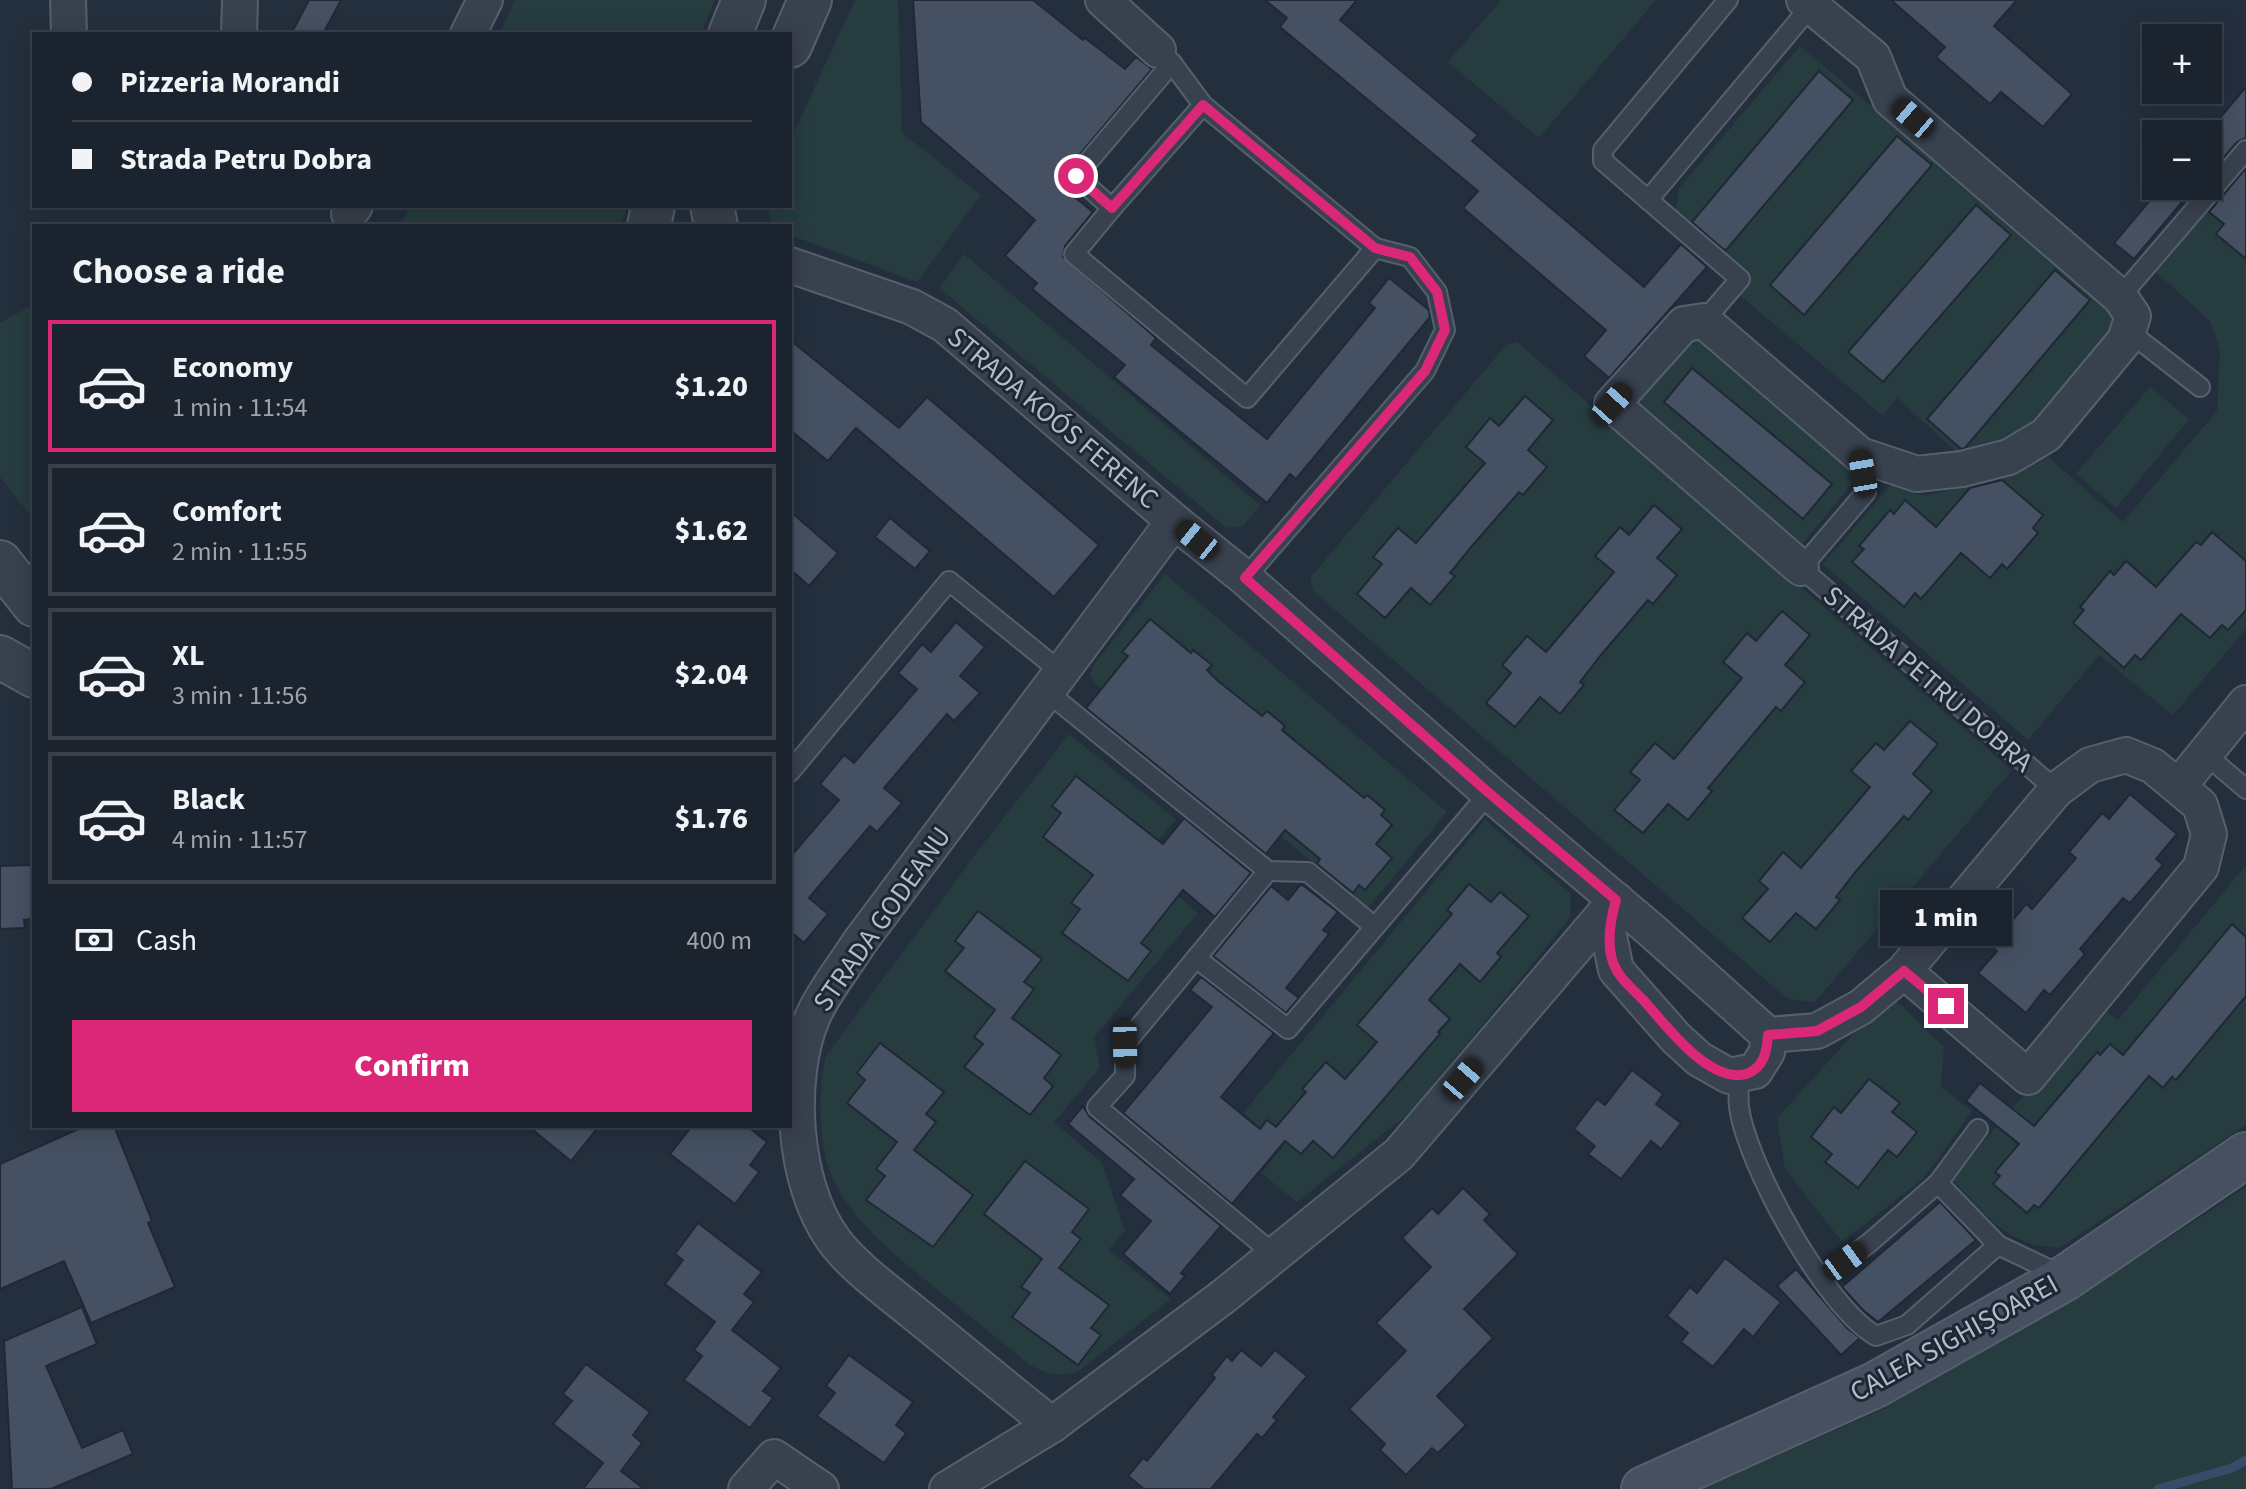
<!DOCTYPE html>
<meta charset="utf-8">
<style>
body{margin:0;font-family:"Source Sans 3",sans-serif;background:#282f3a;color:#f1f3f6;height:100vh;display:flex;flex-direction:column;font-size:30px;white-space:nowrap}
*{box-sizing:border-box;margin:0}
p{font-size:26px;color:#a0a4aa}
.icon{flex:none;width:44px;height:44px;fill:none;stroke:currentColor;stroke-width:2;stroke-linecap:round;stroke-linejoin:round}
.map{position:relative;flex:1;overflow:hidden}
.panel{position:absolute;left:32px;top:224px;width:760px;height:904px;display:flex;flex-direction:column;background:#1b232e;border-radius:0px;box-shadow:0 4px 20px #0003,0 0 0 2px #39404a}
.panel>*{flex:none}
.banner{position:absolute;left:32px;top:32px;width:760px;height:176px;border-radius:0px;box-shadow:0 4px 20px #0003,0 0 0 2px #39404a;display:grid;align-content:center;height:176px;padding:0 40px;background:#1b232e}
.fabs{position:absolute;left:2142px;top:24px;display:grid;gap:16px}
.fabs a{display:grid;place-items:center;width:80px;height:80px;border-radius:0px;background:#1b232e;box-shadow:0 4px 20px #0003,0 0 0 2px #39404a;font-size:40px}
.end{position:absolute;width:36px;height:36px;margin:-18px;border:10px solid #db2777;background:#fff;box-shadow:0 0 0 4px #fff}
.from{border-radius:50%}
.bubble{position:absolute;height:56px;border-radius:0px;background:#1b232e;box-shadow:0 4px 20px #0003,0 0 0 2px #39404a;font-size:26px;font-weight:800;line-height:56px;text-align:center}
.car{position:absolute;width:24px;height:48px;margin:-24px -12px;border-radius:10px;box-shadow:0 0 6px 2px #0007;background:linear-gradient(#222 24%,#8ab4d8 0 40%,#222 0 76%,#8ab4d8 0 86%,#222 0)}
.banner b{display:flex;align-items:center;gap:28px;height:76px;font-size:30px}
.banner b+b{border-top:2px solid #39404a}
.banner i{width:20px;height:20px;background:#f1f3f6}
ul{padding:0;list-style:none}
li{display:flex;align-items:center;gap:24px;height:132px;margin:0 16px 12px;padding:0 24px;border:4px solid #39404a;border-radius:0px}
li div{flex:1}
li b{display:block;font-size:30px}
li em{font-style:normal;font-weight:800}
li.on{border-color:#db2777}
li>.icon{width:72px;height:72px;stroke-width:1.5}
h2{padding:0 40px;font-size:36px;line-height:96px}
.pay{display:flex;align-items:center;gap:20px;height:88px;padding:0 40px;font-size:30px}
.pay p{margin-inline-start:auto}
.button{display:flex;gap:16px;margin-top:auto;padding:16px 40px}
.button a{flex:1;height:92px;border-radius:0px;background:#db2777;color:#fff;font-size:32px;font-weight:800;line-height:92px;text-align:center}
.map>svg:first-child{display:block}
.green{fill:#263c3f}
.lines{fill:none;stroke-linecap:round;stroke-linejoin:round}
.stream{stroke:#394c67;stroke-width:9}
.building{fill:#455162;stroke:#1f2835;stroke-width:2}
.service-casing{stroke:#565f6c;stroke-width:22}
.minor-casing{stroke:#565f6c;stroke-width:38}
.tertiary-casing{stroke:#565f6c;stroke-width:46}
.secondary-casing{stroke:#565f6c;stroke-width:48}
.service{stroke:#38414e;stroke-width:18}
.minor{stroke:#38414e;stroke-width:34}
.tertiary{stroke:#38414e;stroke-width:42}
.secondary{stroke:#465061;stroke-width:44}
.route{stroke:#db2777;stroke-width:10}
.labels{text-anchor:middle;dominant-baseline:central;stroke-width:6;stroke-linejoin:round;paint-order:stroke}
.street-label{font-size:28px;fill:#b4bcc9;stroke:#1d2633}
</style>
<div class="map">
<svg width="2246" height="1489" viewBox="0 0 2246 1489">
<rect width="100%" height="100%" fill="#242f3e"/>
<g class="green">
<polygon points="515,0 715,0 701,34 500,34"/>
<polygon points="855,0 898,0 902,133 981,195 917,282 790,235 790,226 772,226 767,206 790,206 790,141"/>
<polygon points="1501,0 1656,0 1539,138 1448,62"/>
<polygon points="1800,46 2118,315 2118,326 2031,433 1957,452 1897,398 1883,416 1736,292 1751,275 1675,214 1679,188"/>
<polygon points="2246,162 2246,629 2173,715 2099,655 2028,740 1823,564 1891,485 1925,496 2016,475 2048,457 2123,522 2217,411 2220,350 2210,321 2155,271"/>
<polygon points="412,206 628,206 620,226 398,226"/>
<polygon points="964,254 1260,505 1243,526 1227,528 939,288"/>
<polygon points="34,304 34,520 0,477 0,323"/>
<polygon points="1709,337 1853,457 1853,483 1798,549 1632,409 1691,338"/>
<polygon points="1517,342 2012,770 1815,1002 1788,999 1313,591 1310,578 1506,345"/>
<polygon points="2150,387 2189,419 2116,508 2076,474"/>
<polygon points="1165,574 1447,812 1368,908 1096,684 1090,675 1093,666"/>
<path d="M1069,734L1176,819L1140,863L1198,913L1094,1037L1100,1068L1054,1122L1102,1163L1125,1231L1108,1250L1171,1299L1077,1372C1058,1377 1047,1374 1030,1365C1000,1341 970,1316 940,1292C899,1258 855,1226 832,1177C818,1147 818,1088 826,1056L977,852Z"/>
<polygon points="1485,820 1571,894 1570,918 1412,1111 1297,1202 1261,1173 1283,1147 1243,1113"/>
<path d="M2246,865V1125L2059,1248C2006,1246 1987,1215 1952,1179L2099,1007L2118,1020Z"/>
<polygon points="1890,994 1944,1047 1941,1087 1972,1111 1924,1178 1842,1242 1785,1169 1777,1118"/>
<polygon points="2246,1187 2246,1489 1702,1489 1883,1409 2163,1242"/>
</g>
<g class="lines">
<polyline class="stream" points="2158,1489 2232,1468 2246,1460"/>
</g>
<g class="building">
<polygon points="309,0 341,0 323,34 291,34"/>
<polygon points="913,0 1033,0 1083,40 1085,38 1125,69 1136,57 1152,69 1064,173 1065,181 1061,186 1093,212 1065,246 1063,257 1156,338 1151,345 1267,439 1375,308 1369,303 1389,278 1429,310 1430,317 1296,479 1290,474 1267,503 1114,377 1125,365 1032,289 1037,283 1005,256 1035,220 921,122"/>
<polygon points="1265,0 1357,0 1340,20 1478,135 1472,141 1644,287 1681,244 1707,267 1609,378 1584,356 1606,330 1463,208 1478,191 1280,27 1287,18"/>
<polygon points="1891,0 2017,0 1994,26 2072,94 2043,127 2001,92 1990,104 1936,57 1945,47"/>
<polygon points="1819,71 1853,100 1726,250 1723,249 1692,222"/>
<polygon points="2246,87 2246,138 2237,142 2208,176 2208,132"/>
<polygon points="1897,136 1932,165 1804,315 1770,285"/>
<polygon points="2246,168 2246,259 2216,234 2224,224 2209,212"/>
<polygon points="2162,186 2199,186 2190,197 2188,195 2134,259 2114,243"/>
<polygon points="1976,205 2011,235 1883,382 1848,352"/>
<polygon points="2055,270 2090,300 1965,448 1961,449 1927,419"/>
<polygon points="790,340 899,428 927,397 1099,545 1054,597 856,428 828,461 790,430"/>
<polygon points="1692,368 1832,484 1803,519 1664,402"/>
<polygon points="1525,396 1553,420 1528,450 1547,467 1523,495 1519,492 1472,546 1450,573 1455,576 1430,605 1411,588 1385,618 1357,594 1382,564 1373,557 1398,528 1416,543 1485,463 1466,447 1490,418 1499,426"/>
<polygon points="2002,480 2043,515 2033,528 2038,533 2007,569 2002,564 1990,578 1961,553 1921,599 1915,593 1904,607 1852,562 1864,549 1859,546 1890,510 1894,514 1905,500 1936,527 1970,488"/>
<polygon points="1654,505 1682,529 1657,558 1677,575 1653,604 1648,600 1601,655 1580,682 1584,685 1560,714 1540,697 1515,727 1486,703 1511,673 1502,665 1527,636 1546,652 1614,572 1595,556 1620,527 1629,535"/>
<polygon points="790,511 838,553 809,586 790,569"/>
<polygon points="890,518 930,551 915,569 875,537"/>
<polygon points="2212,532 2246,561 2246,610 2228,630 2222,625 2210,638 2181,614 2141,660 2135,655 2124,668 2073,623 2084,610 2080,607 2110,571 2114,575 2126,561 2156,587 2196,542 2201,545"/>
<polygon points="1782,611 1810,635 1785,665 1805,682 1781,711 1776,707 1708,788 1712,791 1688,820 1668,804 1643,833 1614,810 1640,780 1630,772 1655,743 1674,759 1742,678 1723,662 1747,633 1756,641"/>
<polygon points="1150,619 1191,653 1193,650 1212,665 1207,670 1218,681 1262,716 1267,711 1285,726 1282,730 1364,798 1367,795 1385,810 1381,815 1392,825 1376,844 1392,858 1365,890 1359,885 1353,893 1317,864 1320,859 1285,830 1266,854 1086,708 1128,656 1122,652"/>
<polygon points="956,622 985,647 960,676 980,693 954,721 947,714 884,788 902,803 877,832 870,826 809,898 828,914 804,943 790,931 790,857 839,800 820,784 844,755 854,763 917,689 898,673 922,644 931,652"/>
<polygon points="1910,721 1938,744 1913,774 1932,791 1908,820 1904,816 1857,870 1836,897 1840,900 1816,929 1796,913 1770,942 1742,918 1768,889 1759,881 1783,852 1801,868 1870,787 1851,771 1876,743 1884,750"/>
<polygon points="1076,776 1163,844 1184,818 1251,873 1215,917 1183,890 1141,943 1151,951 1128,981 1062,933 1080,909 1071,903 1093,875 1043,837 1061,813 1052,806"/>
<polygon points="2130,794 2177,834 2156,859 2163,865 2130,903 2123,898 2080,949 2085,954 2050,995 2044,990 2026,1013 1978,973 1997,951 1991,946 2026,904 2032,909 2076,858 2069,852 2102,813 2109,819"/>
<polygon points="31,865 34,919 24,920 25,928 0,929 0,866"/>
<polygon points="1301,884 1338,912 1323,930 1329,934 1286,988 1299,998 1286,1013 1213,956 1271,886 1288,900"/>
<polygon points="1469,884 1491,902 1500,892 1529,916 1497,953 1501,957 1480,982 1460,964 1429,1000 1450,1019 1438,1032 1440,1034 1333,1158 1313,1141 1301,1154 1285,1141 1232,1204 1123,1113 1212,1007 1190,990 1201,977 1274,1033 1221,1097 1260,1129 1267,1120 1276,1127 1306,1092 1302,1089 1326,1062 1345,1079 1377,1042 1357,1025 1452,914 1447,910"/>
<polygon points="978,911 1042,959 1024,982 1034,989 1012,1018 1061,1055 1044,1078 1053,1086 1030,1115 964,1067 983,1044 974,1037 995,1010 945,971 964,948 955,941"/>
<polygon points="2232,924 2246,937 2246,996 2176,1080 2172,1077 2163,1088 2149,1076 2039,1208 2034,1205 2027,1213 1993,1184 2000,1176 1995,1172 2019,1144 1966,1101 1980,1083 2034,1126 2097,1052 2100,1055 2110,1044 2123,1055"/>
<polygon points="880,1043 944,1092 926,1114 936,1122 914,1150 973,1195 933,1247 866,1200 885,1176 876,1169 897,1142 847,1103 865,1080 857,1073"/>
<polygon points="1632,1070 1663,1094 1656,1104 1681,1123 1661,1149 1651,1141 1621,1179 1588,1154 1595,1146 1574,1129 1597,1099 1605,1105"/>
<polygon points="1869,1079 1900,1103 1892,1112 1917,1132 1897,1157 1888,1150 1858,1188 1825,1162 1832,1154 1811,1137 1834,1107 1841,1113"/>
<polygon points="1083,1106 1089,1116 1221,1226 1181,1273 1185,1276 1170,1294 1123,1254 1151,1221 1120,1195 1134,1179 1068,1124"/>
<polygon points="85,1126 114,1126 152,1221 148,1223 175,1287 91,1323 64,1261 0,1289 0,1164"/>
<polygon points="528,1126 599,1126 571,1161"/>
<polygon points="692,1126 747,1126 767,1142 750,1165 759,1172 735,1204 670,1154"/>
<polygon points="1025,1161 1089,1209 1072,1232 1081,1239 1059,1268 1109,1305 1091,1328 1101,1335 1078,1365 1012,1317 1030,1293 1021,1287 1042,1259 984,1214"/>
<polygon points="1463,1188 1490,1214 1484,1220 1518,1254 1464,1309 1493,1338 1437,1396 1466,1425 1438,1453 1432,1448 1406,1475 1380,1450 1385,1444 1349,1409 1406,1351 1376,1323 1431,1267 1402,1238 1432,1208 1438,1214"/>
<polygon points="1940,1202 1976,1240 1878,1322 1864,1311 1842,1287"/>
<polygon points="698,1223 762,1272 744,1294 754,1302 732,1330 781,1368 763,1391 773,1398 750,1428 684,1380 702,1356 694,1350 715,1322 665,1284 683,1260 675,1254"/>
<polygon points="1725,1258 1781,1302 1753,1337 1744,1329 1713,1367 1681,1342 1688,1333 1667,1316 1690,1287 1697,1293"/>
<polygon points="1796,1269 1847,1328 1860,1338 1841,1355 1777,1286"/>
<polygon points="82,1307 97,1344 46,1366 82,1448 123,1430 133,1454 51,1489 12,1489 4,1341"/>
<polygon points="1241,1350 1261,1366 1275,1350 1307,1376 1273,1417 1277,1420 1262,1438 1257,1434 1211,1489 1144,1489 1128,1476 1143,1458 1147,1461 1215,1378 1212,1375 1227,1356 1232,1361"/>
<polygon points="849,1355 913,1402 896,1425 906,1433 884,1463 817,1416 835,1393 826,1386"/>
<polygon points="586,1364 650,1412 633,1435 642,1443 621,1471 644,1489 583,1489 603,1463 553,1424 572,1401 563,1394"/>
</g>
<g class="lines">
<defs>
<g id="service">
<polyline points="1158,50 1172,63 1203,105 1375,248 1410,257 1437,292 1445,330 1425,371 1245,578"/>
<polyline points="1172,63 1076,176 1112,208 1074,254 1247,398 1375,248"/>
<polyline points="1648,200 1811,6"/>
<polyline points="1112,208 1203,105"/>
<polyline points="2120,297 2246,150"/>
<polyline points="1704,321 1740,279 1603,161 1603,150 1728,0"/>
<polyline points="2128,331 2200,387"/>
<polyline points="1860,455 1866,492 1801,568 2056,790"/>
<polyline points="1046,691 1268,871 1308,872 1375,927"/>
<polyline points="2205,754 2246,789"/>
<polyline points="790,772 949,581 1061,672"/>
<polyline points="1268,871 1125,1044 1125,1076 1097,1107 1275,1255"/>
<polyline points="1196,958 1288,1029 1489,793"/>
<path d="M1738,1076C1739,1086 1738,1097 1739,1107C1747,1165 1825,1307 1876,1336L1907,1325L1998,1245"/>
<polyline points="1938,1183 1998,1245 2063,1276"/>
<polyline points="1821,1278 1868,1244 1938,1183 1978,1129"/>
</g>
<g id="minor">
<polyline points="68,0 69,34"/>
<polyline points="1103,0 1158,50"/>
<polyline points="239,34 240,0"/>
<polyline points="468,34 485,0"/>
<polyline points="349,214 355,206"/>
<polyline points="790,265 912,307 945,325 1174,521 1245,578 1489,793 1651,930 1768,1035"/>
<path d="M1174,521L859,943C844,967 824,991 813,1016C786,1078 793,1184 833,1239C851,1265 890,1293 914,1313C960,1350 1005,1388 1052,1425L1224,1296L1399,1154L1616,900"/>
<polyline points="1801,568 1612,404 1684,324 1704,321 1860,455 1917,474 1962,469 2009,457 2046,435 2125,340 2133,316 2120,297 1890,99 1873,57 1804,0"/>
<polyline points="2179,786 2246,703"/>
<polyline points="1616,900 1608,931 1616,970 1676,1038 1699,1059 1729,1076 1755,1071 1767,1052 1768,1035"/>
<polyline points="1768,1035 1817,1031 1861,1007 1904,971 2056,790 2090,765 2126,755 2153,766 2200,805 2209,834 2201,867 2028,1077 1904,971"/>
<polyline points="746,1489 774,1457 821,1489"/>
<polyline points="947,1489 1052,1425"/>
</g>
<g id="tertiary">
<polyline points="730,34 744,0"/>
<polyline points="790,46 810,0"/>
<polyline points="712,206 716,226"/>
<polyline points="649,226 653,206"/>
<polyline points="0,562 34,605"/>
<polyline points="0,657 34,676"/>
</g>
<polyline id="secondary" points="1644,1489 1875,1385 2065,1278 2246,1155"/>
</defs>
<use href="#service" class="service-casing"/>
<use href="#minor" class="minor-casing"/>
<use href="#tertiary" class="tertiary-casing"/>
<use href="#secondary" class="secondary-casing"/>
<use href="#service" class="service"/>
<use href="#minor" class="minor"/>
<use href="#tertiary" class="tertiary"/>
<use href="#secondary" class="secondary"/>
</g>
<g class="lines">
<path class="route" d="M1076,176L1112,208L1203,105L1375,248L1410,257L1437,292L1445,330L1425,371L1245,578L1489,793L1616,900C1610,921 1605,951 1617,971C1624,983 1637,993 1646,1003C1667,1027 1710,1084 1746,1074C1764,1068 1767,1051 1768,1035L1817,1031L1861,1007L1904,971L1946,1006"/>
</g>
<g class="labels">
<g class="street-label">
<text transform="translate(1053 418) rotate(40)">STRADA KOÓS FERENC</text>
<text transform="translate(1928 679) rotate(41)">STRADA PETRU DOBRA</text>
<text transform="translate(882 919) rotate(-55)">STRADA GODEANU</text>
<text transform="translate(1954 1338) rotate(-29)">CALEA SIGHIȘOAREI</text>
</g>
</g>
</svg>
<div class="fabs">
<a>+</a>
<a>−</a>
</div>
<i class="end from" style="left:1076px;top:176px"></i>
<i class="end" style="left:1946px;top:1006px"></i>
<div class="bubble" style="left:1880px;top:890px;width:132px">1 min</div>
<i class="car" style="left:1913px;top:118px;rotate:311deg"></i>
<i class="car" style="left:1612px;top:404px;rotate:42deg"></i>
<i class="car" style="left:1863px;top:473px;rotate:350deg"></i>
<i class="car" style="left:1197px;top:540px;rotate:309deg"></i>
<i class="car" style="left:1125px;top:1044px;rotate:179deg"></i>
<i class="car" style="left:1463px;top:1079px;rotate:41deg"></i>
<i class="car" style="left:1845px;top:1261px;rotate:54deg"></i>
<div class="banner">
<b><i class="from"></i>Pizzeria Morandi</b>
<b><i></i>Strada Petru Dobra</b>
</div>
<section class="panel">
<h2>Choose a ride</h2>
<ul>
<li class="on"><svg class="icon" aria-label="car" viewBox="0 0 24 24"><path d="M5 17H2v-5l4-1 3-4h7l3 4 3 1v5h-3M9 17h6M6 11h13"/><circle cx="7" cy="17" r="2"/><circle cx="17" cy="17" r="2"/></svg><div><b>Economy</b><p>1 min · 11:54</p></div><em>$1.20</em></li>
<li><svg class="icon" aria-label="car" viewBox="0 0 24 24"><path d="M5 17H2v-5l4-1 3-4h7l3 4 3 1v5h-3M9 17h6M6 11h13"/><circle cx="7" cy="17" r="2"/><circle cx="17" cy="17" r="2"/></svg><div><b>Comfort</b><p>2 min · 11:55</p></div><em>$1.62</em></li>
<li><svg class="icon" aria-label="car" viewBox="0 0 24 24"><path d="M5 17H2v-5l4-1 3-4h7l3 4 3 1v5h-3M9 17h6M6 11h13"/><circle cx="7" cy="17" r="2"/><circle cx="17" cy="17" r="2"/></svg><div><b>XL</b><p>3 min · 11:56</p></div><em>$2.04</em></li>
<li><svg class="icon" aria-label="car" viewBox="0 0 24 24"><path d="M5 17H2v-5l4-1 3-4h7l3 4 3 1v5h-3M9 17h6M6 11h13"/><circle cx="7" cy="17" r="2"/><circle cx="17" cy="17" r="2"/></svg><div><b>Black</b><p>4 min · 11:57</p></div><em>$1.76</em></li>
</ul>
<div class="pay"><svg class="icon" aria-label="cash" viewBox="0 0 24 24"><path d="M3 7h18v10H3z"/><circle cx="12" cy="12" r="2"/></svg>Cash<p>400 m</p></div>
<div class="button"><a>Confirm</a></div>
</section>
</div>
